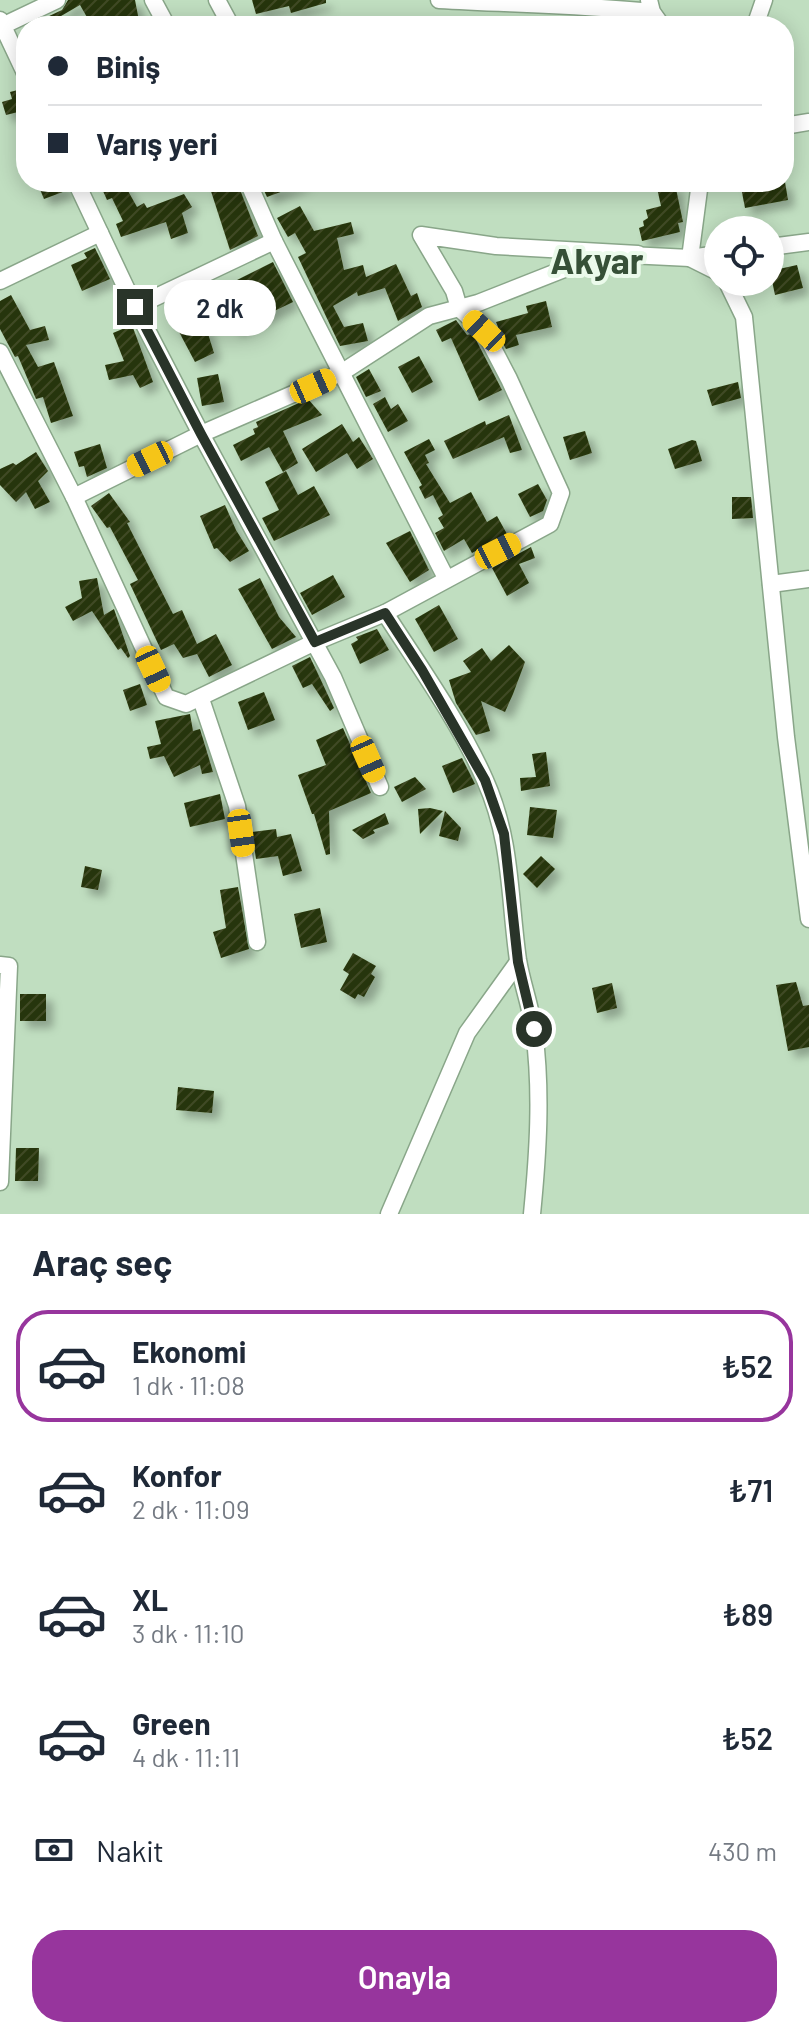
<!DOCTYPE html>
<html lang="tr">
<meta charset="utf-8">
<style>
body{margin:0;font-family:Barlow,sans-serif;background:#f6f6f7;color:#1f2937;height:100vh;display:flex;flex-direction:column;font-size:30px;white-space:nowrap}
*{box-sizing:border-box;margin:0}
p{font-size:26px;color:#747a83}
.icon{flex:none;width:44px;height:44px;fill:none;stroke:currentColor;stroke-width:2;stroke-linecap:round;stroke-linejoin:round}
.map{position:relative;height:1214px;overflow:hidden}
.drawer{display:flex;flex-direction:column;background:#fff;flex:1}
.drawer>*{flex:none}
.top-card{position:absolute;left:16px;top:16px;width:778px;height:176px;border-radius:32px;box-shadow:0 4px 20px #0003;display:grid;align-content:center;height:176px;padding:0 32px;background:#fff}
.controls{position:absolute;left:704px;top:216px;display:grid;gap:16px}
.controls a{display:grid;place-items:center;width:80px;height:80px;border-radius:50%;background:#fff;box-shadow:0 4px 20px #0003;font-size:40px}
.end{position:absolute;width:36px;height:36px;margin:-18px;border:10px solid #293429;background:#fff;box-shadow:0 0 0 4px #fff}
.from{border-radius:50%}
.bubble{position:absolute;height:56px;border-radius:28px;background:#fff;box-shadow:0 4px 20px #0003;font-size:26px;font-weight:600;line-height:56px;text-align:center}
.car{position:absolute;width:24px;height:48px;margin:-24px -12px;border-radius:10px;box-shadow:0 0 6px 2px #0007;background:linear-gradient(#f5c518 24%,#345 0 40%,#f5c518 0 76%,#345 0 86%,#f5c518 0)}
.top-card b{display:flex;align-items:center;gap:28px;height:76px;font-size:30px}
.top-card b+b{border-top:2px solid #e0e1e3}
.top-card i{width:20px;height:20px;background:#1f2937}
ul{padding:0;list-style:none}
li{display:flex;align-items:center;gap:24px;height:112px;margin:0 16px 12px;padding:0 16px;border:4px solid transparent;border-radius:32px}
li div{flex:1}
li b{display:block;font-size:30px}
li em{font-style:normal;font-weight:600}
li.active{border-color:#97359d}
li>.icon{width:72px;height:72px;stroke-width:1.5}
h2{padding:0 32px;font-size:36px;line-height:96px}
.pay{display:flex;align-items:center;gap:20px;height:88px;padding:0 32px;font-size:30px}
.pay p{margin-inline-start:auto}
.button{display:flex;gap:16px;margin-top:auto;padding:16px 32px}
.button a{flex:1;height:92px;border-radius:32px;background:#97359d;color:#fff;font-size:32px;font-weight:600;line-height:92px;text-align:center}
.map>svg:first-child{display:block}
.building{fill:url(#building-hatch);filter:url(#shadow)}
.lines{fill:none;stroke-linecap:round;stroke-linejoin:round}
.minor-casing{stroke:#89a689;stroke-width:19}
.minor{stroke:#fff;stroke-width:16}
.route{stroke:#293429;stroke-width:10}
.labels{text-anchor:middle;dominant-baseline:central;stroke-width:8;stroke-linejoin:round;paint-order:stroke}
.district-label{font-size:36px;font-weight:bold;fill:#365037;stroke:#ebfaeb}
</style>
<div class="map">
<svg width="809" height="1214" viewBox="0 0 809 1214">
<defs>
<pattern id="building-hatch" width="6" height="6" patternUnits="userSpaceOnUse" patternTransform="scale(2)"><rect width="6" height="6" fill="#28350a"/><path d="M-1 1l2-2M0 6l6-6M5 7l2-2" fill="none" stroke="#3f4a25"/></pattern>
<filter id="shadow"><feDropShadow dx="7" dy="7" stdDeviation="4" flood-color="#0004"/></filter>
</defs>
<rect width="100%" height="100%" fill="#c0dec0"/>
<g class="building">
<polygon points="68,0 135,0 140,26 92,26 80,5 49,23 51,26 28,26 62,10"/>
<polygon points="252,0 326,0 326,3 291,13 289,6 256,14"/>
<polygon points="26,88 26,110 6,115 2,102 12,99 10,92"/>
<polygon points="37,182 65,182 68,190 44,199"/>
<polygon points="99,182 123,182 137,207 144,203 147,208 184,194 192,207 182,213 188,233 171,239 166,222 121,237 116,224 123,221 112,198 107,200"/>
<polygon points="208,182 237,182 258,236 230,250"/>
<polygon points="260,182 305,182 305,183 267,197"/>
<polygon points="740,182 785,182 788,200 745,208"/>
<polygon points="675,184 683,222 678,223 680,232 642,241 639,228 644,226 643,221 648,218 646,210 661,206 657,188"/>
<polygon points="300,206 314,231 351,222 354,234 337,238 344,270 363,265 366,277 396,264 411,296 417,293 422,307 398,321 385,288 358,296 357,292 333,306 344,327 363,323 368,341 340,346 298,257 306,253 295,233 288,237 277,218"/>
<polygon points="95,248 110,279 82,291 71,265 87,258 84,253"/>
<polygon points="273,262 293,302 235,330 215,291"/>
<polygon points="797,265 803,288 775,295 770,271"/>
<polygon points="11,295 30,330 45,326 49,340 26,345 38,367 54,362 73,416 51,423 43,397 36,399 18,356 15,357 0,329 0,301"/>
<polygon points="546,301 552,327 516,335 519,345 506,349 497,333 500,332 496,322 528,313 526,306"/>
<polygon points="179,307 194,330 205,324 214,353 195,362 169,313"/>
<polygon points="456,320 467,335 471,334 475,338 502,390 479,401 451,338 442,342 436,330"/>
<polygon points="132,325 153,382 140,388 133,375 109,380 105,365 124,361 113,333"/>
<polygon points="419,356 433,382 412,393 398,367"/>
<polygon points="369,369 381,391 366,397 356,377"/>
<polygon points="218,374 224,402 202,406 197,378"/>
<polygon points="738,382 741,398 712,406 707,390"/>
<polygon points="385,397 391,409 398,404 408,421 388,432 373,404"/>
<polygon points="308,399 322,415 283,431 298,463 283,472 269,447 241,461 233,445 255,434 253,429 258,427 256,422"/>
<polygon points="509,415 522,450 510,453 504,437 453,459 444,441 485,421 486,425"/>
<polygon points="342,424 353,442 359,437 373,459 357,469 347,453 316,472 302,449"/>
<polygon points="585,431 592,453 570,460 563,437"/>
<polygon points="429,439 435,450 425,455 429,463 426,464 450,503 471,492 487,522 497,516 507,534 472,553 464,539 444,551 435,533 444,528 438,518 443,515 433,495 425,499 419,487 422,485 404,452"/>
<polygon points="692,440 696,441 702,461 675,469 668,449"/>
<polygon points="100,444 107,468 87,477 84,466 79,467 74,452"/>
<polygon points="36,452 48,471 38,481 50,502 35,509 26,492 16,502 0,485 0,469 13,463 16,465"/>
<polygon points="286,471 298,495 314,486 330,515 274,541 262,518 279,510 265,482"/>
<polygon points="538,484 547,500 543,511 530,517 518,494"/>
<polygon points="109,493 130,522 127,523 173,614 182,610 197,644 216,634 232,665 209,677 197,654 183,658 174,644 161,650 130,584 138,580 110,527 107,528 91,506"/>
<polygon points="732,497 751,497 753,518 732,519"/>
<polygon points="225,505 236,530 249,551 230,562 217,548 214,549 200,516"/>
<polygon points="410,531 429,570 410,582 386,543"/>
<polygon points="531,547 535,558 519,564 529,583 507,596 492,568"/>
<polygon points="333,575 345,597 312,615 300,593"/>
<polygon points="97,578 104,615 114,609 130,656 128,658 121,648 118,650 92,611 73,621 65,607 82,598 79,581"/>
<polygon points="260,578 279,617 296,637 272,649 238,589"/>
<polygon points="439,605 458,639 434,652 415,619"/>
<polygon points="377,629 389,650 360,664 351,644 358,640 356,637"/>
<polygon points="509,645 525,662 513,694 505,712 481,701 490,731 476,735 456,703 449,680 471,672 463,661 482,648 491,661"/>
<polygon points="310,657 334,708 330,711 312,684 303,688 292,666"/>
<polygon points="140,684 147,705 130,711 123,690"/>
<polygon points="264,692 275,720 248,730 238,702"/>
<polygon points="190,714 193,731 200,729 213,772 202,774 200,765 174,777 164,756 150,759 147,747 161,744 155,721"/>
<polygon points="343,728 371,793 329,811 330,854 326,855 314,814 312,814 298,775 326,765 316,740"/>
<polygon points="546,752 550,786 521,791 520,778 536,777 532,754"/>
<polygon points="462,758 475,784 453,793 442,766"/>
<polygon points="415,777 426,789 402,802 394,787"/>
<polygon points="220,794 225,819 190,827 184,803"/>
<polygon points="530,807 557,810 553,838 527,835"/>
<polygon points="430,808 443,811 420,834 418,809"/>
<polygon points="445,811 461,828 458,841 439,836"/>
<polygon points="385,813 389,824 373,830 375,833 363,839 352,830"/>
<polygon points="276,829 277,837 291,834 302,871 283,876 278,856 256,859 252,832"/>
<polygon points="541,856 555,869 537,888 523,874"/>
<polygon points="85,866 102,870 98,890 81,887"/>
<polygon points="238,887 249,949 221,958 213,932 226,928 220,890"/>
<polygon points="320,908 327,942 301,948 294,914"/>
<polygon points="353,953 376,966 371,974 375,977 364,997 358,994 355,999 340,990 349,974 343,970"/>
<polygon points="796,982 803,1006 809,1005 809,1047 788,1051 776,985"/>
<polygon points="612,983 617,1008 597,1013 592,988"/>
<rect x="20" y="994" width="26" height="27"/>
<polygon points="178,1087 214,1091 212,1113 176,1110"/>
<polygon points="16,1148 39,1148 38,1181 15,1181"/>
</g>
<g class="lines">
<defs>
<g id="minor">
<polyline points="153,0 167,26"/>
<polyline points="217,0 231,26"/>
<path d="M439,0C510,4 582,5 652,12"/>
<polyline points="649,0 652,12 662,26"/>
<polyline points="0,20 26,75"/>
<polyline points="755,26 764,0"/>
<polyline points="0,27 57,0"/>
<polyline points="784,126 809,122"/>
<polyline points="76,182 135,307 201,434 333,677 380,787"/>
<polyline points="248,182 274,241 446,578"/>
<polyline points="700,182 690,258 718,272"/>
<polyline points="770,247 809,242"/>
<polyline points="629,255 690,258 718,254"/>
<polyline points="0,281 100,233"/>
<polyline points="727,282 744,317 786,737 809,919"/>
<polyline points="135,307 274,241"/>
<polyline points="0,352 74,497 166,697 186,704 315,642 385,613 550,524 561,493 509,379 484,331 459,308 454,291 421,235 496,246 638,254"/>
<polyline points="74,497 201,434 341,373 429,316 478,303 582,262 602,259"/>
<polyline points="771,584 809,579"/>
<path d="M385,613C419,666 460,723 485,780C512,840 509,897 518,960C522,984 531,1007 534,1031C542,1092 538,1153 532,1214"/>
<polyline points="201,699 237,806 257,942"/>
<polyline points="0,965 9,966 0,1182"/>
<polyline points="389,1214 467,1033 518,962"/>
</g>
</defs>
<use href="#minor" class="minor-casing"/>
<use href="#minor" class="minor"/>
</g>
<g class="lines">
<polyline class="route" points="135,307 201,434 315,642 385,613 422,670 485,780 504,834 518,962 534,1029"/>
</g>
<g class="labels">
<g class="district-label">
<text x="597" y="259">Akyar</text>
</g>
</g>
</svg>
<div class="controls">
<a><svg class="icon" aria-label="locate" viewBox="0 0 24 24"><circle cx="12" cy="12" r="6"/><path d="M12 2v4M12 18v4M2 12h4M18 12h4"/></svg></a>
</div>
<i class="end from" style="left:534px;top:1029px"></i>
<i class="end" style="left:135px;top:307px"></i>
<div class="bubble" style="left:164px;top:280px;width:112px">2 dk</div>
<i class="car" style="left:484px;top:331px;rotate:313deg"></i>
<i class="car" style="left:313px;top:386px;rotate:66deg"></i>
<i class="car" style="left:150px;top:459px;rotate:244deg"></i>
<i class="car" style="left:498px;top:551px;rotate:63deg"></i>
<i class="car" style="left:153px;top:669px;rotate:155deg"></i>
<i class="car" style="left:368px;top:759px;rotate:156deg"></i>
<i class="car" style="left:241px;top:833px;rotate:172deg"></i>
<div class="top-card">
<b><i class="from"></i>Biniş</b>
<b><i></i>Varış yeri</b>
</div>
</div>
<section class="drawer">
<h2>Araç seç</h2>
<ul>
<li class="active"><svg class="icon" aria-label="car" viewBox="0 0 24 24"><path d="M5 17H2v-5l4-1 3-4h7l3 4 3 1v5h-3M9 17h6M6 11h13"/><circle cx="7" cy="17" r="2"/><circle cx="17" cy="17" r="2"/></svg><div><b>Ekonomi</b><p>1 dk · 11:08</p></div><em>₺52</em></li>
<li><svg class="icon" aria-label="car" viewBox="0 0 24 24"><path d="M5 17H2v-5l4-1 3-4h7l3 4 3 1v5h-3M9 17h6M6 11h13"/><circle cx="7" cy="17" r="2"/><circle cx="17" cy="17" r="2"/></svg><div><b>Konfor</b><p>2 dk · 11:09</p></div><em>₺71</em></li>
<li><svg class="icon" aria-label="car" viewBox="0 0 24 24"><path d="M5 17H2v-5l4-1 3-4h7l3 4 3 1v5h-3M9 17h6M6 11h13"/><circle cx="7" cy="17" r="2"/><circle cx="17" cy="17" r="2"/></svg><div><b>XL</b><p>3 dk · 11:10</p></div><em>₺89</em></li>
<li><svg class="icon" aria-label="car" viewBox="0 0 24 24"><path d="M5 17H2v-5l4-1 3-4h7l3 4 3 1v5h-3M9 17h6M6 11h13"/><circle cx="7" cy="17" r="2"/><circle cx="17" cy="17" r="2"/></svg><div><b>Green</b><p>4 dk · 11:11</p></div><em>₺52</em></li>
</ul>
<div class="pay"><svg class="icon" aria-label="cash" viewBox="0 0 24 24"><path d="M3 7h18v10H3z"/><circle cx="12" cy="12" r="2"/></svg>Nakit<p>430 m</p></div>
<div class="button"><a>Onayla</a></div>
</section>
